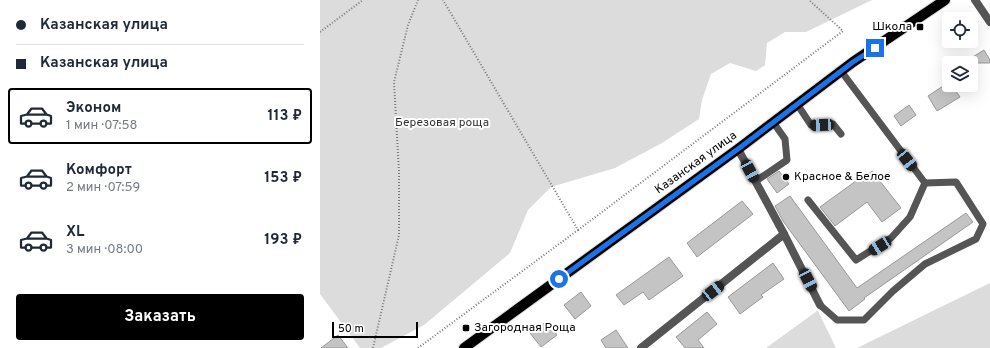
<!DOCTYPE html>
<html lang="ru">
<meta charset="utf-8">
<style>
body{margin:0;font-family:Overpass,sans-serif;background:#f2f2f3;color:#1f2937;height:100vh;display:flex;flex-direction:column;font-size:15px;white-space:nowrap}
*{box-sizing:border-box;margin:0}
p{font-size:13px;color:#747a83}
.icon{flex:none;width:22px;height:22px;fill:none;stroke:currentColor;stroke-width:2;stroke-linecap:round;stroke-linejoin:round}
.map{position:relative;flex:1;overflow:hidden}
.drawer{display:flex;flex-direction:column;background:#fff;width:320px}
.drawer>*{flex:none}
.top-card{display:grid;align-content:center;height:88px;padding:0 16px;background:#fff}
.controls{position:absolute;left:622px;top:12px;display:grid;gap:8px}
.controls a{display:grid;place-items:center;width:36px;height:36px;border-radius:4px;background:#fff;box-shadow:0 4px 16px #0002;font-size:20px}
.scale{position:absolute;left:12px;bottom:10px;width:86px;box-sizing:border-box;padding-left:4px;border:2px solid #000;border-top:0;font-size:11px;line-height:14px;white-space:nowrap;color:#000;-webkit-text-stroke:3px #fff;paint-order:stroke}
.end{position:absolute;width:18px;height:18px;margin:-9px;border:5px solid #1a73e8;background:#fff;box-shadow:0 0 0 2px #fff}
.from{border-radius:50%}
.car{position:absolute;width:12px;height:24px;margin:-12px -6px;border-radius:5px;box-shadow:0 0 3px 1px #0007;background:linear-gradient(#222 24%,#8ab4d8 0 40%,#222 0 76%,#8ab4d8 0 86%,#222 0)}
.top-card b{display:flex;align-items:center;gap:14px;height:38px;font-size:15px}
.top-card b+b{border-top:1px solid #e0e1e3}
.top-card i{width:10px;height:10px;background:#1f2937}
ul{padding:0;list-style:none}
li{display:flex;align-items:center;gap:12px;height:56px;margin:0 8px 6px;padding:0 8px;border:2px solid transparent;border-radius:4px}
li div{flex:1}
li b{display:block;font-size:15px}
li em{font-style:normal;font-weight:700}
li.current{border-color:#000}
li>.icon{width:36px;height:36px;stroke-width:1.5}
.button{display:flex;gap:8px;margin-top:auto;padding:8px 16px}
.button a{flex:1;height:46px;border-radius:4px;background:#000;color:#fff;font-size:16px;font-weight:700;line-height:46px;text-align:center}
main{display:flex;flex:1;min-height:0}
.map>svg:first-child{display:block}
.green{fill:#dcdcdc}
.building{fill:#c4c4c4;stroke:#999}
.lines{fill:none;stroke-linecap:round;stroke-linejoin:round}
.primary-casing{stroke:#dbdbdb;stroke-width:12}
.path{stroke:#777;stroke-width:2;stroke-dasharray:1 2;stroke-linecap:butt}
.service{stroke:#555;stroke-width:7}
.minor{stroke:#555;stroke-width:8}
.primary{stroke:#000;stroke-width:10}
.route{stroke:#1a73e8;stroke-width:5}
.poi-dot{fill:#000;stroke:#fff;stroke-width:1.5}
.labels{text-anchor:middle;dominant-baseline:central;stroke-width:4;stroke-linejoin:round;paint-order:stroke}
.poi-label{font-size:12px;fill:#000;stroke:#fff;text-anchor:start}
.park-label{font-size:12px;fill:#333;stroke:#fff}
.street-label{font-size:12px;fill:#000;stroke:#fff}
</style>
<main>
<section class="drawer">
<div class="top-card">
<b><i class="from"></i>Казанская улица</b>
<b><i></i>Казанская улица</b>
</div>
<ul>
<li class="current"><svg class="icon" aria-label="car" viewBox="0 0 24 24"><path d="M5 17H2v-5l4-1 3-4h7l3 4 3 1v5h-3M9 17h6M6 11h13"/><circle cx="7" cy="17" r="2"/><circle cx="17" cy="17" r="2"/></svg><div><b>Эконом</b><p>1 мин · 07:58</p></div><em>113 ₽</em></li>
<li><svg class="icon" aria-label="car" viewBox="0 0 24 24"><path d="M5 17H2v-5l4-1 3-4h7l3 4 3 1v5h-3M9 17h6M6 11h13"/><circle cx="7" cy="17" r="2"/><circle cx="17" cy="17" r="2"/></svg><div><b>Комфорт</b><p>2 мин · 07:59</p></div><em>153 ₽</em></li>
<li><svg class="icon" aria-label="car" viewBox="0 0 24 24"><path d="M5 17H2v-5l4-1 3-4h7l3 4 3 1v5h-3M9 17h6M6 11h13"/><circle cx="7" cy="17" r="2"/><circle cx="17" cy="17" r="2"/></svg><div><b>XL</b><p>3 мин · 08:00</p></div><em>193 ₽</em></li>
</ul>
<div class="button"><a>Заказать</a></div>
</section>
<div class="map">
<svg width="670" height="348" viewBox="0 0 670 348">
<rect width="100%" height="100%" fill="#fff"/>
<g class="green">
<polygon points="0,0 552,0 486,32 465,32 447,43 445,65 436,71 410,63 391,74 382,100 379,119 342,143 295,168 231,187 208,210 190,253 104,325 61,348 40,348 0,294"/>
<polygon points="670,283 670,348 537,348"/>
<polygon points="498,311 516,348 446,348 497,311"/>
</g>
<g class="building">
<polygon points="664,50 670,60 670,63 643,63"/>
<polygon points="629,82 629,85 632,85 640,97 617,111 608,96"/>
<polygon points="589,105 596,115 581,126 574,116"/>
<polygon points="459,171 469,184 457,193 447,179"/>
<polygon points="552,171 581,208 562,222 547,202 515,226 500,207 540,178 541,180"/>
<polygon points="470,196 537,288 646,213 653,222 544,298 545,299 529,311 463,221 455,206"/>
<polygon points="422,201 433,214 377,257 367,243"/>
<polygon points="349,257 363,276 329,300 323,292 304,305 296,295"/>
<polygon points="453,263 464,279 441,295 443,297 420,314 408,297"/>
<polygon points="261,292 271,306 255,319 244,305"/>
<polygon points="387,312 397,324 378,340 384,348 365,348 356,337"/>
<polygon points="227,321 237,335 221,347 210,333"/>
<polygon points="296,330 308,348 286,348 281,340"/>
<polygon points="18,335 28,348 1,348"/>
</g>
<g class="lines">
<defs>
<polyline id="primary" points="144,348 418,149 533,62 625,0"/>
</defs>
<use href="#primary" class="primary-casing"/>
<g class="path">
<polyline points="0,32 43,0"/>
<polyline points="258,230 523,31 489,0"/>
<polyline points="53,348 79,235 79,172 74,82 88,25 98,0"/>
<polyline points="98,348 258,230 123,0"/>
</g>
<g class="service">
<polyline points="477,104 491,125 513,124 521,134"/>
<polyline points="436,181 467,160 465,139 453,122"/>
<polyline points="488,200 536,260 571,238 590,217 605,183 521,71"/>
<polyline points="500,305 517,320 544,320 573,291 605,264 656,239 663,224 636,182 605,183"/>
</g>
<g class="minor">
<polyline points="655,0 670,22"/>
<polyline points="418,149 464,234 500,305"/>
<polyline points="321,348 464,234"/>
</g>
<use href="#primary" class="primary"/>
</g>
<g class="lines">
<polyline class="route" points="239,279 418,149 533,62 555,48"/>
</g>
<g class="poi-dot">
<rect x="596" y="23" width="8" height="8" rx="2"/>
<circle cx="466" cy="177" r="4"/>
<rect x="142" y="324" width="8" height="8" rx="2"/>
</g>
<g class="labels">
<g class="poi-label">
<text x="592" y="27" text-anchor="end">Школа</text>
<text x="474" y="177">Красное &amp; Белое</text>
<text x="154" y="328">Загородная Роща</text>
</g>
<g class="park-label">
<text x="122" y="123">Березовая роща</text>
</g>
<g class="street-label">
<text transform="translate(376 163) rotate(-36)">Казанская улица</text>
</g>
</g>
</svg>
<div class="controls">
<a><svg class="icon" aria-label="locate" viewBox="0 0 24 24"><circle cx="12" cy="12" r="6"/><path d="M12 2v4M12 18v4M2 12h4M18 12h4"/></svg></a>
<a><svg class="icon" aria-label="layers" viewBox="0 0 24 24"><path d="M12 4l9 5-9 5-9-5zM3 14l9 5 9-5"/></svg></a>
</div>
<div class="scale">50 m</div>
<i class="end from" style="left:239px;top:279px"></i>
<i class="end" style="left:555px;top:48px"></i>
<i class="car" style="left:502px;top:125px;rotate:267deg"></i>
<i class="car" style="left:587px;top:160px;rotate:142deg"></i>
<i class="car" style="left:430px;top:171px;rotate:152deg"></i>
<i class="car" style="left:560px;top:246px;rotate:238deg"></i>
<i class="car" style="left:488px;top:280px;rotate:153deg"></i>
<i class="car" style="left:393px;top:291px;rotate:52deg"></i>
</div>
</main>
